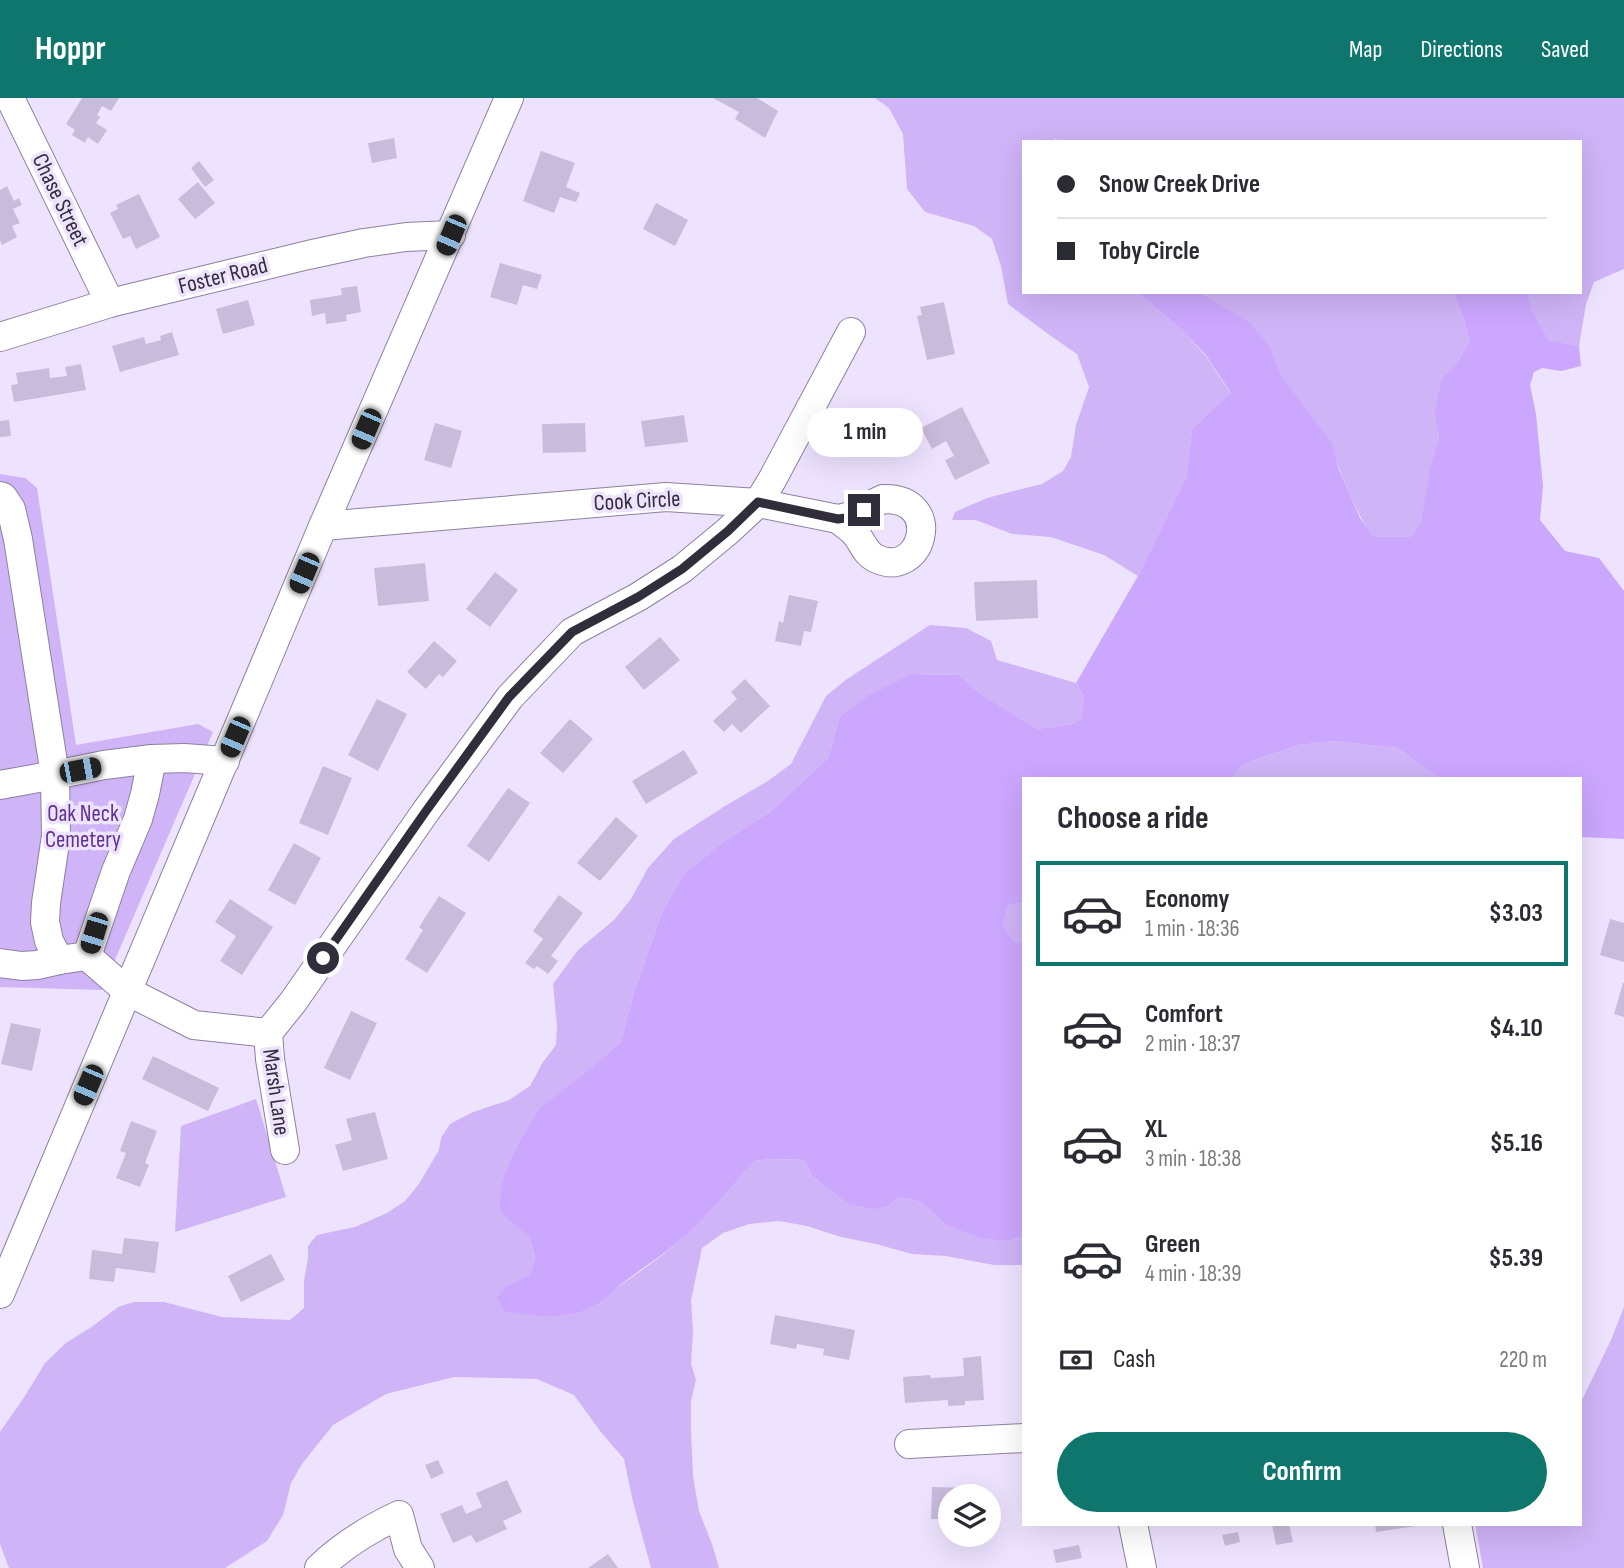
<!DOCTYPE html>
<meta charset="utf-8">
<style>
body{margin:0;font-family:"Sofia Sans Condensed",sans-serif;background:#f7f7f7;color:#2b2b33;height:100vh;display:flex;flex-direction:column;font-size:26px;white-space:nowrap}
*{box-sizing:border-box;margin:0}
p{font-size:23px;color:#7c7c81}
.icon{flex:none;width:38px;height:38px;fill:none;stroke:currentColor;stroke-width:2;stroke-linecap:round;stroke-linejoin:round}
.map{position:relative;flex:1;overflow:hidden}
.sheet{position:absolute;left:1022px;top:679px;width:560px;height:749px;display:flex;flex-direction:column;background:#fff;border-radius:0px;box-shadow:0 7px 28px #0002}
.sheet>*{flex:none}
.hud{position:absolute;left:1022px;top:42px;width:560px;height:154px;border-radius:0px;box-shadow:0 7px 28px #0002;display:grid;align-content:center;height:154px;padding:0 35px;background:#fff}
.fabs{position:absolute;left:938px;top:1386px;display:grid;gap:14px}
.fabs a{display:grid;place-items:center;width:63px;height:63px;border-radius:50%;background:#fff;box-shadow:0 7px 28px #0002;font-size:35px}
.end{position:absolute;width:32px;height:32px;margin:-16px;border:9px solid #322d3a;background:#fff;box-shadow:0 0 0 4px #fff}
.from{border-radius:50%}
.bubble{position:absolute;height:49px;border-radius:24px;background:#fff;box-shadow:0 7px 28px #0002;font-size:23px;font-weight:700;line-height:49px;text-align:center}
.car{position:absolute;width:21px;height:42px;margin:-21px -10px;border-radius:9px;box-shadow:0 0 5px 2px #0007;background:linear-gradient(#222 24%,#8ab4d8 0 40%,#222 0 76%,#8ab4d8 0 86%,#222 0)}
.hud b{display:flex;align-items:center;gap:24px;height:66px;font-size:26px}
.hud b+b{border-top:2px solid #e1e1e2}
.hud i{width:18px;height:18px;background:#2b2b33}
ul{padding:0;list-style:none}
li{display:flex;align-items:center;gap:21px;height:105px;margin:0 14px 10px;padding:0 21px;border:4px solid transparent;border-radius:0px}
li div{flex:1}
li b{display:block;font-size:26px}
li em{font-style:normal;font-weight:700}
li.current{border-color:#0f766e}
li>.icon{width:63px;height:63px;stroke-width:1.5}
h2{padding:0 35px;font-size:32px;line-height:84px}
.pay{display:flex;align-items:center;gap:18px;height:77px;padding:0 35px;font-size:26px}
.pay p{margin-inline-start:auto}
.button{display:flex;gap:14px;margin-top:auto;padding:14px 35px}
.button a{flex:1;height:80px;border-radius:42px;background:#0f766e;color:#fff;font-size:28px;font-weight:700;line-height:80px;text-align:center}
header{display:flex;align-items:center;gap:42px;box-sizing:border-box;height:98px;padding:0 35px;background:#0f766e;color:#fff}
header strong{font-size:33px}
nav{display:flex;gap:38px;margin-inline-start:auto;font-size:24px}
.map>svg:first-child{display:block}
.green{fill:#cfb4f7}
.water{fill:#cba7fe}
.building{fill:#c8bbdc}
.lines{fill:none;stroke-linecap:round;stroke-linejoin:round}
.minor-casing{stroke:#8c819f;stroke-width:30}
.minor{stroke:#fff;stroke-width:28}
.route{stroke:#322d3a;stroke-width:9}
.labels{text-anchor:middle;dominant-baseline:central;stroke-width:7;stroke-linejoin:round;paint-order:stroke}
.street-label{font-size:23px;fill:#322d3a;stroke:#eee3ff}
.park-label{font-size:23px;fill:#603092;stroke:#eee3ff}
</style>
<header>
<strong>Hoppr</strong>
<nav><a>Map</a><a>Directions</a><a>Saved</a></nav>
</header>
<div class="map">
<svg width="1624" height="1470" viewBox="0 0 1624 1470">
<rect width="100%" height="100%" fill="#eee3ff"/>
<g class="green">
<polygon points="875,0 1624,0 1624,171 1594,184 1586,206 1579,248 1549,242 1533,214 1527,194 1580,194 1580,44 1065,44 1055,41 1050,44 1024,44 1024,194 1137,194 1181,231 1205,257 1231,296 1192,331 1186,380 1138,478 1104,457 1051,439 1012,436 976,422 952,422 955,414 987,400 1042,386 1063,373 1071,359 1076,327 1089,289 1077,256 1048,236 1008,206 1001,168 992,141 974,128 925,114 907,91 903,36 889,10"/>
<path d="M1188,194H1453L1464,221L1470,244L1455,267L1444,278L1438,333L1439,339L1421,425L1413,439H1372C1355,411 1342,381 1332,350Z"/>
<polygon points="0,376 25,380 37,390 76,647 198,626 213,634 102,892 0,889"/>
<path d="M930,527L966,530L991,543L997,562L1076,585L1084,598L1081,621L1073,626L1037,631L978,594L959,577L912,576L840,619L828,660L770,714L723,744L684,776L662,814L633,898L621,944L597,965L541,1010L522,1038L510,1062L500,1113L530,1140L535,1159L530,1177L508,1187L592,1209C617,1188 646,1171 671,1150C701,1124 729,1094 754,1063L771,1061L805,1062L812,1078L848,1106L889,1107L900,1099L921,1104L946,1127L1006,1143L1024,1139V1167H994L946,1158L912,1156L876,1146L841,1139L807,1128L779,1123L749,1126L723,1135L702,1150L691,1202L693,1233L691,1266L696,1282L691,1303V1334L693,1378L699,1413L712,1446L719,1470H651L633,1404L624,1361L600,1333L574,1297L537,1281L454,1279L386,1296L333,1327L302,1366L291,1385L283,1417L267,1443L225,1470H9L0,1446V1334L25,1298L45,1265L66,1245L93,1228L118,1209L134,1204H164L222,1219L290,1222L304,1210V1183L308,1160V1148L317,1137L355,1129L387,1115L405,1103L419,1086L439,1052L441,1040L450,1026L473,1014L509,1002L530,988L543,964L556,947L557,928L553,886L578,852L614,822L631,801L648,770L674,741L725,708L768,683L791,666L826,598L847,581Z"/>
<polygon points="1333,643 1398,650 1440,681 1231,681 1242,667 1263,659 1299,647"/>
<polygon points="1024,804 1024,842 1016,845 1003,828 1008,807"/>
<polygon points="256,1001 286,1099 175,1134 181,1028"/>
<polygon points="1624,1209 1624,1470 1483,1470 1475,1426 1580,1426 1580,1306 1611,1242"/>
</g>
<path class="water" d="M1137,194H1198L1250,225L1269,248L1281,278L1331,344L1339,372L1360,420L1373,439H1412L1421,425L1430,372L1439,339L1435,313L1442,280L1455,267L1470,244L1464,221L1453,194H1527L1533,214L1549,242L1579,248L1581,268L1561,273L1542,270L1534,274L1530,287L1536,316L1543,388L1540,422L1565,453L1599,460L1624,493V741L1580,739V681H1440L1398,650L1333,643L1299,647L1263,659L1242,667L1231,681H1024V804L1008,807L1003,828L1016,845L1024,842V1139L1006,1143L981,1140L946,1127L921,1104L900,1099L889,1107L874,1111L848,1106L812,1078L805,1062L771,1061L754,1063C728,1094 700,1127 668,1152C654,1163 638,1173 624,1184C613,1192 602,1205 590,1210C563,1222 532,1218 504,1213L497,1199L508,1187L530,1177L535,1159L530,1140L500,1114L501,1091L510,1062L522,1038L540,1010L597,965L621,944L633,898L662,814L684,776L723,744L770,714L828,660L840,619L868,598L912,576L959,577L978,594L1037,631L1073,626L1081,621L1084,598L1076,585L1138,478L1186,380L1192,331L1231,295L1205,256L1181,231Z"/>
<g class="building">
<polygon points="82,0 119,0 111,13 102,8 97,17 100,19 96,25 107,32 98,46 88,39 85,45 72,37 75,32 66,26"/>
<polygon points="713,0 757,0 778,13 765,40 735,21 739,14"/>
<polygon points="394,40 397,60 372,65 368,45"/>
<polygon points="541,53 575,65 566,89 580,95 576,104 560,99 554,115 523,103"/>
<polygon points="199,63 214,82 205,89 191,70"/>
<polygon points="198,84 215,105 195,121 178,101"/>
<polygon points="7,88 14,103 19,100 22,107 13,111 20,125 12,128 17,139 2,147 0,142 0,92"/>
<polygon points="139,96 160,139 136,151 130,138 123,141 110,115 118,111 116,107"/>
<polygon points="656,105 688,122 675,148 643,131"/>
<polygon points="500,165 542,177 537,191 523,187 517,207 490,199"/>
<polygon points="357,188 361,214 346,217 347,223 326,226 325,215 312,218 310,202 342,197 341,190"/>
<polygon points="248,202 255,227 223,236 216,211"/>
<polygon points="944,204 955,256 927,262 917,218 922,217 920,209"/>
<polygon points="172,234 179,257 120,274 112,248 144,239 146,246 161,242 160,238"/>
<polygon points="81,266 86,292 14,304 11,287 18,286 16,275 49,270 50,280 67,278 65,269"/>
<polygon points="962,309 990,365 955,382 945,362 954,358 946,343 932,351 921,330"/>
<polygon points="684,317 688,344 645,349 641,323"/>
<polygon points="9,322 11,338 0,339 0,323"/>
<polygon points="435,325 462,333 451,370 424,362"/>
<polygon points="585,325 586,354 543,355 542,326"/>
<polygon points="425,465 429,503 378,508 374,470"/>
<polygon points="495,474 518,492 490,529 466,511"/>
<polygon points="1037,482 1038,520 976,523 974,484"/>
<polygon points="789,497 818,503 811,534 804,533 801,548 775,543 779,523 783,525"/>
<polygon points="660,539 680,562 644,592 625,569"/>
<polygon points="434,543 457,563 443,579 439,576 426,591 407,574"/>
<polygon points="745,581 770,608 741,635 732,626 724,634 713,623 737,601 731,594"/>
<polygon points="377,601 407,616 378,673 348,657"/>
<polygon points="570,621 593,641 563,675 540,655"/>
<polygon points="684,652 698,675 646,706 632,683"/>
<polygon points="323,668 352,680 328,737 299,725"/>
<polygon points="508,690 530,705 489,764 467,748"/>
<polygon points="616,719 638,738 600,783 577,765"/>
<polygon points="294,745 321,760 295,807 268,792"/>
<polygon points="559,797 583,815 551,858 558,863 548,876 537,868 534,871 525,865 543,841 533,833"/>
<polygon points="439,798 466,815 427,875 405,861 423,832 419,829"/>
<polygon points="230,801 273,829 242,877 220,863 236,838 215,824"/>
<polygon points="1610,821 1624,825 1624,864 1600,857"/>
<polygon points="1623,885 1624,885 1624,919 1614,916"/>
<polygon points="351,913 377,925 350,982 324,970"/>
<polygon points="11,925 41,931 32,973 1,966"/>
<polygon points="153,958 219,990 208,1013 142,981"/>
<polygon points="375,1014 388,1061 343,1073 335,1047 352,1042 346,1021"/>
<polygon points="131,1023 157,1033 145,1065 149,1067 140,1089 116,1080 126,1055 120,1053"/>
<polygon points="124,1140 159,1144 155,1175 116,1170 114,1184 89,1181 92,1152 122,1156"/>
<polygon points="271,1156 285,1182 241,1204 228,1178"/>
<polygon points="775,1217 855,1232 849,1262 823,1257 824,1251 797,1246 796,1251 770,1246"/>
<polygon points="981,1258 984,1302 965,1303 965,1307 948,1308 948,1302 905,1305 903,1279 930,1277 931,1280 964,1278 963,1260"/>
<polygon points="438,1362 444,1375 431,1381 425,1367"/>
<polygon points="507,1382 522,1414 503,1423 507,1431 476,1445 471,1437 453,1445 440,1416 462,1407 466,1416 482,1409 476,1395"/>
<polygon points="932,1389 974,1390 974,1398 950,1398 950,1421 931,1421"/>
<polygon points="1272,1426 1289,1426 1293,1444 1276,1447"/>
<polygon points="1375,1426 1416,1426 1416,1428 1376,1434"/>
<polygon points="1238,1434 1240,1444 1225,1448 1222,1437"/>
<polygon points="1079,1447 1082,1460 1056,1465 1053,1452"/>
<polygon points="608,1456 618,1470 588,1470"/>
</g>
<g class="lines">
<defs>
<g id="minor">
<polyline points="10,0 110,205"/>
<polyline points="0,239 110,205 308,157 364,145 406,139 451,137"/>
<polyline points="0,398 3,399 11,411 18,441 55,677 0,687"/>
<path d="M883,401C946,399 922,484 875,460C866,455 864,448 858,439C853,431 845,427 838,421C859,417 865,409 883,401Z"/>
<polyline points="323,428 666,399 758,405 838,421"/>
<polyline points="87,858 127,893 194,927 268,935 293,904 426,713 510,599 572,534 638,499 682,471 728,433 758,405 772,382 851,234"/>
<polyline points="59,862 49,843 45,824 46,805 56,738 55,677 104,667 152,661"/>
<polyline points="0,865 22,868 37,867 59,862 87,858 116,773 138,721 145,696 152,661 184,660 225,663"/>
<polyline points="268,935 270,961 285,1052"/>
<polyline points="0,1196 323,428 509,0"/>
<polyline points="909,1346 1024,1340"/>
<polyline points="1133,1426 1142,1470"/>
<polyline points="1457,1426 1465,1470"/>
<path d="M319,1470C342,1448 369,1431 399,1417L408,1451L420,1470"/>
</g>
</defs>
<use href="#minor" class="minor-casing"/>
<use href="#minor" class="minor"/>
</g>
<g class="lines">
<polyline class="route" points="323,860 426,713 509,599 572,534 638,499 682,471 728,433 758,404 838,421 853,419 864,412"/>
</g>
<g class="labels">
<g class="street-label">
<text transform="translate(60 102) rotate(64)">Chase Street</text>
<text transform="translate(223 178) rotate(-14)">Foster Road</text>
<text transform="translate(637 403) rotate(-3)">Cook Circle</text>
<text transform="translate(276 994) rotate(82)">Marsh Lane</text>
</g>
<g class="park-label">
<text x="83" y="716">Oak Neck<tspan x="83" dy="26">Cemetery</tspan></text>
</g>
</g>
</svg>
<div class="fabs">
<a><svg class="icon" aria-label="layers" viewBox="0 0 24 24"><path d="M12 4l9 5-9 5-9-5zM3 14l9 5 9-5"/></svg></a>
</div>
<i class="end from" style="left:323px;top:860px"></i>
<i class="end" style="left:864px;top:412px"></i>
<div class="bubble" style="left:807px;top:310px;width:116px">1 min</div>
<i class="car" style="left:451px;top:137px;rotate:203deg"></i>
<i class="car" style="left:366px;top:331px;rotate:203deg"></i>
<i class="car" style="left:304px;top:475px;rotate:203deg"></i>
<i class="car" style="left:235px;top:639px;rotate:203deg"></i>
<i class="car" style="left:80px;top:672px;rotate:79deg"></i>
<i class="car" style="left:94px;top:835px;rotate:197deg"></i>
<i class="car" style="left:88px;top:987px;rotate:203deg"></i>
<div class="hud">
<b><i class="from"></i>Snow Creek Drive</b>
<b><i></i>Toby Circle</b>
</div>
<section class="sheet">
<h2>Choose a ride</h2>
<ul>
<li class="current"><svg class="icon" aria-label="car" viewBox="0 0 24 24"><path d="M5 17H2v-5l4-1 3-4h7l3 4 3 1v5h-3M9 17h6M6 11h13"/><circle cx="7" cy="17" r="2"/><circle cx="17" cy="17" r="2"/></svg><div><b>Economy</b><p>1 min · 18:36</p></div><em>$3.03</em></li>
<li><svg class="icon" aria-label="car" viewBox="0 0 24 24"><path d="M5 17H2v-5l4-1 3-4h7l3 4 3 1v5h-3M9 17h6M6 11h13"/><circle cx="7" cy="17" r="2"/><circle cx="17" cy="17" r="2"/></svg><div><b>Comfort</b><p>2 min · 18:37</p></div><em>$4.10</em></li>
<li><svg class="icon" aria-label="car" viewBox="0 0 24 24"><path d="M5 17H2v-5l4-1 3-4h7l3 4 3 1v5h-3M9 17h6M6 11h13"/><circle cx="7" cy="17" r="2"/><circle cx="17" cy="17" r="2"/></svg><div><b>XL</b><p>3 min · 18:38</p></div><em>$5.16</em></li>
<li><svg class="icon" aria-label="car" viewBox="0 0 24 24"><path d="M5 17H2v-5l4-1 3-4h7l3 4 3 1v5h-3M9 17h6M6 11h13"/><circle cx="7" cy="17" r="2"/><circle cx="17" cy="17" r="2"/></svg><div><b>Green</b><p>4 min · 18:39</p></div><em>$5.39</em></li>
</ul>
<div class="pay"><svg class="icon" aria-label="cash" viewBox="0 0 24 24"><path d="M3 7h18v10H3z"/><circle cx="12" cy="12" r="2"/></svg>Cash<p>220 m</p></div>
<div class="button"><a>Confirm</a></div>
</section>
</div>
